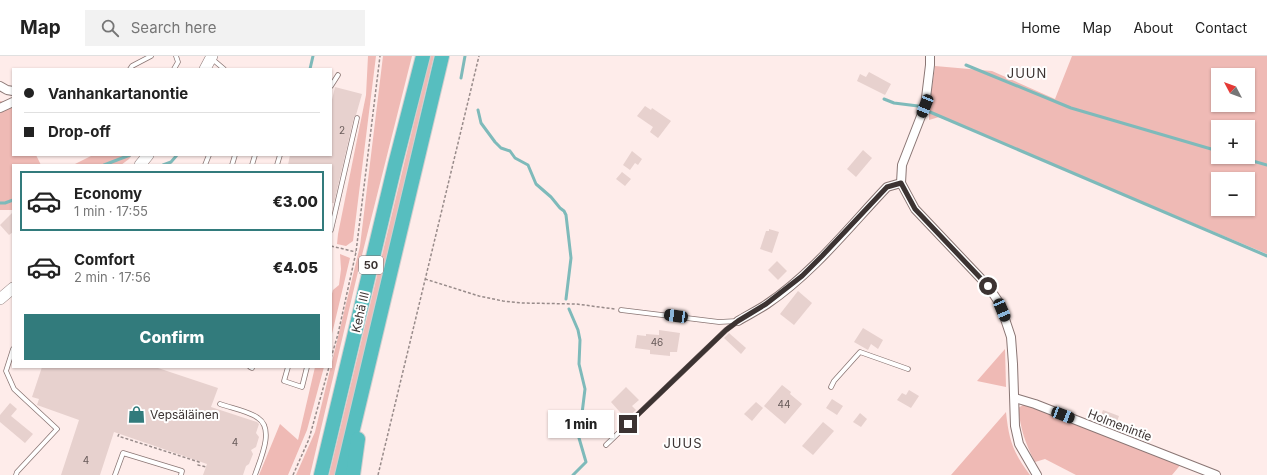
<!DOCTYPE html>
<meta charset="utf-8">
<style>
body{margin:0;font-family:Inter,sans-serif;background:#f2f2f2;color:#222;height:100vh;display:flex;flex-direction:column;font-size:15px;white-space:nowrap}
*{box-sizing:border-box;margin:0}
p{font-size:13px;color:#767676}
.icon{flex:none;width:22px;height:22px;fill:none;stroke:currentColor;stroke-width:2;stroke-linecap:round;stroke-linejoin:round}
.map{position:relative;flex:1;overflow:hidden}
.drawer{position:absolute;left:12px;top:108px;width:320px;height:204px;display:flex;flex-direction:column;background:#fff;border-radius:0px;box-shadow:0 1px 3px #0004}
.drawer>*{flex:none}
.banner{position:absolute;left:12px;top:12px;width:320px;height:88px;border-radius:0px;box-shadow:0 1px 3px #0004;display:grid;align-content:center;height:88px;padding:0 12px;background:#fff}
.needle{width:26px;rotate:311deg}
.tools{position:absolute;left:1211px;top:12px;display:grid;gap:8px}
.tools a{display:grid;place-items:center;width:44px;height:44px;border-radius:0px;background:#fff;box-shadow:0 1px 3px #0004;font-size:20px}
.end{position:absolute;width:18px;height:18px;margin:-9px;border:5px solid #3c3332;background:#fff;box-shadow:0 0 0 2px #fff}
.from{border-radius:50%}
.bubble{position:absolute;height:28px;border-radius:0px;background:#fff;box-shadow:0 1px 3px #0004;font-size:13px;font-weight:800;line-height:28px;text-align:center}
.car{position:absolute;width:12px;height:24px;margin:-12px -6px;border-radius:5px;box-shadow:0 0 3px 1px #0007;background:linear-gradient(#222 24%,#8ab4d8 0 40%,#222 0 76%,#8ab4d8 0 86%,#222 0)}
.banner b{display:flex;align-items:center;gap:14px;height:38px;font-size:15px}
.banner b+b{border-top:1px solid #e0e0e0}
.banner i{width:10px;height:10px;background:#222}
ul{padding:7px 0 0;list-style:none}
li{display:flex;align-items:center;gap:12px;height:60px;margin:0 8px 6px;padding:0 4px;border:2px solid transparent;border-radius:0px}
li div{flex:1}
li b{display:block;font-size:15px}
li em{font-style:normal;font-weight:800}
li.current{border-color:#327b7c}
li>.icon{width:36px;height:36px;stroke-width:1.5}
.primary-button{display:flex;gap:8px;margin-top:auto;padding:8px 12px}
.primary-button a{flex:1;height:46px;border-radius:0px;background:#327b7c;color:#fff;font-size:16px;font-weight:800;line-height:46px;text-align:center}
header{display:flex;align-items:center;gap:24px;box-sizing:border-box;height:56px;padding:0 20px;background:#fff;border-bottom:1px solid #e0e0e0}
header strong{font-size:19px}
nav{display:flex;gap:22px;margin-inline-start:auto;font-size:14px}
.search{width:280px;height:36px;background:#f2f2f2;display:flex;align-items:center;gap:10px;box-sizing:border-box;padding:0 14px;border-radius:0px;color:#767676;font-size:15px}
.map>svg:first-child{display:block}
.green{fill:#efbab5;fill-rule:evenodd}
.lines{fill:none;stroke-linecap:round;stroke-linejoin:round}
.stream{stroke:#7ebaba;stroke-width:3}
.building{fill:#e7d1ce}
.lane-casing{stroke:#8a7674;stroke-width:5.5}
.street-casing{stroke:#8a7674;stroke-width:10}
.secondary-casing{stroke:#8a7674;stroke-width:12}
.highway-casing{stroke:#d0cece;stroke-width:16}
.path{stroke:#988b8a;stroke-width:1.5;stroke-dasharray:3 2;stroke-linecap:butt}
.lane{stroke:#fff;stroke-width:4}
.street{stroke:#fff;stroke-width:8}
.secondary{stroke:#fff;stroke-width:11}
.highway{stroke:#57bebf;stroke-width:14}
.route{stroke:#3c3332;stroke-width:5}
.labels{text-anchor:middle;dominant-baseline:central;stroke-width:4;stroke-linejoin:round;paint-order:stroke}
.number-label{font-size:10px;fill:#675a59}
.shield{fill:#fff;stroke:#767070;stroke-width:1}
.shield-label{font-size:11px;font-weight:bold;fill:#3c3332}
.street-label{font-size:12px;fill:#3c3332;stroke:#fff}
.poi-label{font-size:12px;fill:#3c3332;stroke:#fff;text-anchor:start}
.neighbourhood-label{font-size:13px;letter-spacing:1px;fill:#3c3332;stroke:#fff}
</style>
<header>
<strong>Map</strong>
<div class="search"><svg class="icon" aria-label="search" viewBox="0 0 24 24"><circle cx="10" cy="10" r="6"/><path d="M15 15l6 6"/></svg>Search here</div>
<nav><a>Home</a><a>Map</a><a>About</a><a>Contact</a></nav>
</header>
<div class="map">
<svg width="1267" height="419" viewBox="0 0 1267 419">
<rect width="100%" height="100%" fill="#feecea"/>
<g class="green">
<polygon points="368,0 376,0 353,185 346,190 337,188 338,178 366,39"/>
<polygon points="383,0 412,0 361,203 310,419 296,419 315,376 360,190"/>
<polygon points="430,0 434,0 335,419 329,419"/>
<path d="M1072,0H1267V198L939,61L929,64V53L935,10L992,15L1055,43ZM1218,19H1248V49H1218ZM1218,71H1248V101H1218ZM1218,123H1248V153H1218Z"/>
<polygon points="0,45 10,47 13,54 13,99 36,99 41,109 13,109 13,154 0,154"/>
<polygon points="93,99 132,99 129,103 121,109 73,109"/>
<polygon points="340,198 350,202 331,282 331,241 333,234 339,229 341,213"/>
<polygon points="1005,293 1006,331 977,325"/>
<polygon points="315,311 324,311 307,374 288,419 259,419 280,368 298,384"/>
<path d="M1031,348L1182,407L1172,419H1076L1045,403L1035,406C1025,387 1021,374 1018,352L1023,349Z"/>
<path d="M1006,356C1009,385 1013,396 1030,419H951Z"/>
</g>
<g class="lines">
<g class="stream">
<polyline points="966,9 1071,52 1218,95"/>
<polyline points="310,13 313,0"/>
<polyline points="461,22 465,0"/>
<polyline points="884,43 894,47 918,50"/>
<polyline points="478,54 481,67 495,86 501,92 510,95 515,102 528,109 536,128 551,141 560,152 564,155 566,159 571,202 566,243"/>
<polyline points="930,56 1267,200"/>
<polyline points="1239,101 1267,109"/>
<polyline points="104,109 130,99"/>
<polyline points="163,109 171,106 177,99"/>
<polyline points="0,147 5,147 13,144"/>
<polyline points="569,253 578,274 580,284 579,308 585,333 579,382 586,406 573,419"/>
</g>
</g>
<g class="building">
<polygon points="869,16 891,28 885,39 857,25 860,18 866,21"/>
<polygon points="335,31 362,38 356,59 354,61 334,147 331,147 331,109 288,109 290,99 331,99 331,48"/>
<polygon points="645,50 651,54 652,52 671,65 658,82 650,76 653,71 637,60"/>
<polygon points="863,94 872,102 856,121 847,113"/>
<polygon points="632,95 642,103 638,109 635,107 630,114 623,109"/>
<polygon points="622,116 631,123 625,130 616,123"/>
<polygon points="13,156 13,176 9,179 0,169"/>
<polygon points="769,173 779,176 772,197 760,193 766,175 769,175"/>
<polygon points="777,205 787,215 778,224 768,214"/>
<polygon points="798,235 812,247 794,269 780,258"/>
<polygon points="863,272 883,284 878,293 871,288 868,294 854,286"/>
<polygon points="659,274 680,277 677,296 670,296 670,300 650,298 650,294 635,292 637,279 646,280 646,278 659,279"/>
<polygon points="729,277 746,292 741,298 724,282"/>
<polygon points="42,311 155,311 218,332 211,351 257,366 259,368 256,377 259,381 256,391 251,394 253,398 249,408 246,410 243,419 203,419 207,408 114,376 100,419 61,419 79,364 37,349 39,343 32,341"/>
<polygon points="782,329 791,336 790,338 802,348 785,368 764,350"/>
<polygon points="626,331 639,344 632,350 636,354 626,363 611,346"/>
<polygon points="909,334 919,340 911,352 897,344 902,337 906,339"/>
<polygon points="832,343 843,350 837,359 826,352"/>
<polygon points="756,346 763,352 752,365 744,358"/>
<polygon points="10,347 17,353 11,360 33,378 25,387 0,366 0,359"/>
<polygon points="1103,354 1119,360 1116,368 1100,362"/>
<polygon points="860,357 867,363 861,371 853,366"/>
<polygon points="823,366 834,375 813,399 802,390"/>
</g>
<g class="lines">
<defs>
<g id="lane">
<polyline points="211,2 224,13"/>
<polyline points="130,13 132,10 151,0"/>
<polyline points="174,13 178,6 176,0"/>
<polyline points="331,30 338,19"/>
<polyline points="205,109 209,99"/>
<polyline points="232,109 235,99"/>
<polyline points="252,109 255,99"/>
<polyline points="277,109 280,99"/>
<polyline points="331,174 357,62"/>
<polyline points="621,254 719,266 737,265"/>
<polyline points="13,293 6,315 14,333 57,373 17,416 16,419"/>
<polyline points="250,311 252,312 252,311"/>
<polyline points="288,311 284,325 302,331 307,311"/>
<polyline points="831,331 834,325 860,296 908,313"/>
<path d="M220,348C231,352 249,355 258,362C275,373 260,404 255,419"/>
<polyline points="606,389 726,274 738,265"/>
<polyline points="115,419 123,397 182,415 181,419"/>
</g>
<g id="street">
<polyline points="930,0 930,9 925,50 902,109 901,127 915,153 988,230 998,245 1005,263 1011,281 1013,308 1015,370 1019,388 1037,419"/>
<polyline points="0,30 7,34 13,35"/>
<polyline points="0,52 13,46"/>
<path d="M738,265C748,259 758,254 767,248C813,217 849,171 887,131L901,127"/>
<polyline points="1015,342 1035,348 1216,419"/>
</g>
<g id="secondary">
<polyline points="205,13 212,0"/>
<polyline points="140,109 148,99"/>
<polyline points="0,243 13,232"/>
</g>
<g id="highway">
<polyline points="321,419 395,109 423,0"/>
<polyline points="342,419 442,0"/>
<polyline points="353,419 358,383"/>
</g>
</defs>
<use href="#lane" class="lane-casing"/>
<use href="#street" class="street-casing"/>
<use href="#secondary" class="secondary-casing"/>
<use href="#highway" class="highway-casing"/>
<g class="path">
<polyline points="331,190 356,196"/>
<polyline points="425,223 479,240 503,245 522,247 576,248 615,253"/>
<polyline points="331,302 338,278 356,196 380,0"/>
<polyline points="119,378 118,380 199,406 198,409 206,411"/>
<polyline points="293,419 309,383 329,311"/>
<polyline points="378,419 479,0"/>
</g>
<use href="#lane" class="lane"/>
<use href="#street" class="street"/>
<use href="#secondary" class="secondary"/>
<use href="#highway" class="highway"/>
</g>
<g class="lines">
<polyline class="route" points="628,368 726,274 738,265 766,248 802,220 822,200 887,131 901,127 915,153 988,230"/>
</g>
<defs>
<symbol id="shop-bare" viewBox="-9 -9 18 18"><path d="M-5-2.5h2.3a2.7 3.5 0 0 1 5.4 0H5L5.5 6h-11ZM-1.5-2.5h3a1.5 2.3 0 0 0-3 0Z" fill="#327b7c" stroke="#fff" stroke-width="2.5" paint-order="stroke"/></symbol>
</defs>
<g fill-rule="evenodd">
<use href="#shop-bare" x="124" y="346" width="25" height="25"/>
</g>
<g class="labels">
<g class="number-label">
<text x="342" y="74">2</text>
<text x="657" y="286">46</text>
<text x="784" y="348">44</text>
<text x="235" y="386">4</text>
<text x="86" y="404">4</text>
</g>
<rect class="shield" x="359" y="200" width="24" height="18" rx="3"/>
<g class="shield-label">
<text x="371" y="209">50</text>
</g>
<g class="street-label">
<text transform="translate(360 256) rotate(-77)">Kehä III</text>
<text transform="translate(1120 369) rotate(21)">Holmenintie</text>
</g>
<g class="poi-label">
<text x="150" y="358">Vepsäläinen</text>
</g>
<g class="neighbourhood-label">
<text x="1027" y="17">JUUN</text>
<text x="683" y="387">JUUS</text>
</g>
</g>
</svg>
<div class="tools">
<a><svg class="needle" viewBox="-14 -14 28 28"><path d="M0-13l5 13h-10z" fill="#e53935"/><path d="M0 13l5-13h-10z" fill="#767676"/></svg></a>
<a>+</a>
<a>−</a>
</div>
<i class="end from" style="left:988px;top:230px"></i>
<i class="end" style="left:628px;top:368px"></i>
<div class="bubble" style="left:548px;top:354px;width:66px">1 min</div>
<i class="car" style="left:925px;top:50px;rotate:202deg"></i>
<i class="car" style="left:1002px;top:254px;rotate:157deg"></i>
<i class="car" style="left:676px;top:260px;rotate:278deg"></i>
<i class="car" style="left:1063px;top:359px;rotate:111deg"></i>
<div class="banner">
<b><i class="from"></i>Vanhankartanontie</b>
<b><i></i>Drop-off</b>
</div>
<section class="drawer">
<ul>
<li class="current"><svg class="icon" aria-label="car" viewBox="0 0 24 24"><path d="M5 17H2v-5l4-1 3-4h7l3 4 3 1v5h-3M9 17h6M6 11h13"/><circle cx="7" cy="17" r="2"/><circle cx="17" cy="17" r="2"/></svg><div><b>Economy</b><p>1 min · 17:55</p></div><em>€3.00</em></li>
<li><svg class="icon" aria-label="car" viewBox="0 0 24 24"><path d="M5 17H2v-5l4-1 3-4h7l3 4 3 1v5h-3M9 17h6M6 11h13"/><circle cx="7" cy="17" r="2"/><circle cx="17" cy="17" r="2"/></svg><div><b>Comfort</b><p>2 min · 17:56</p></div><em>€4.05</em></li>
</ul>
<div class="primary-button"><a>Confirm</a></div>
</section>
</div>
